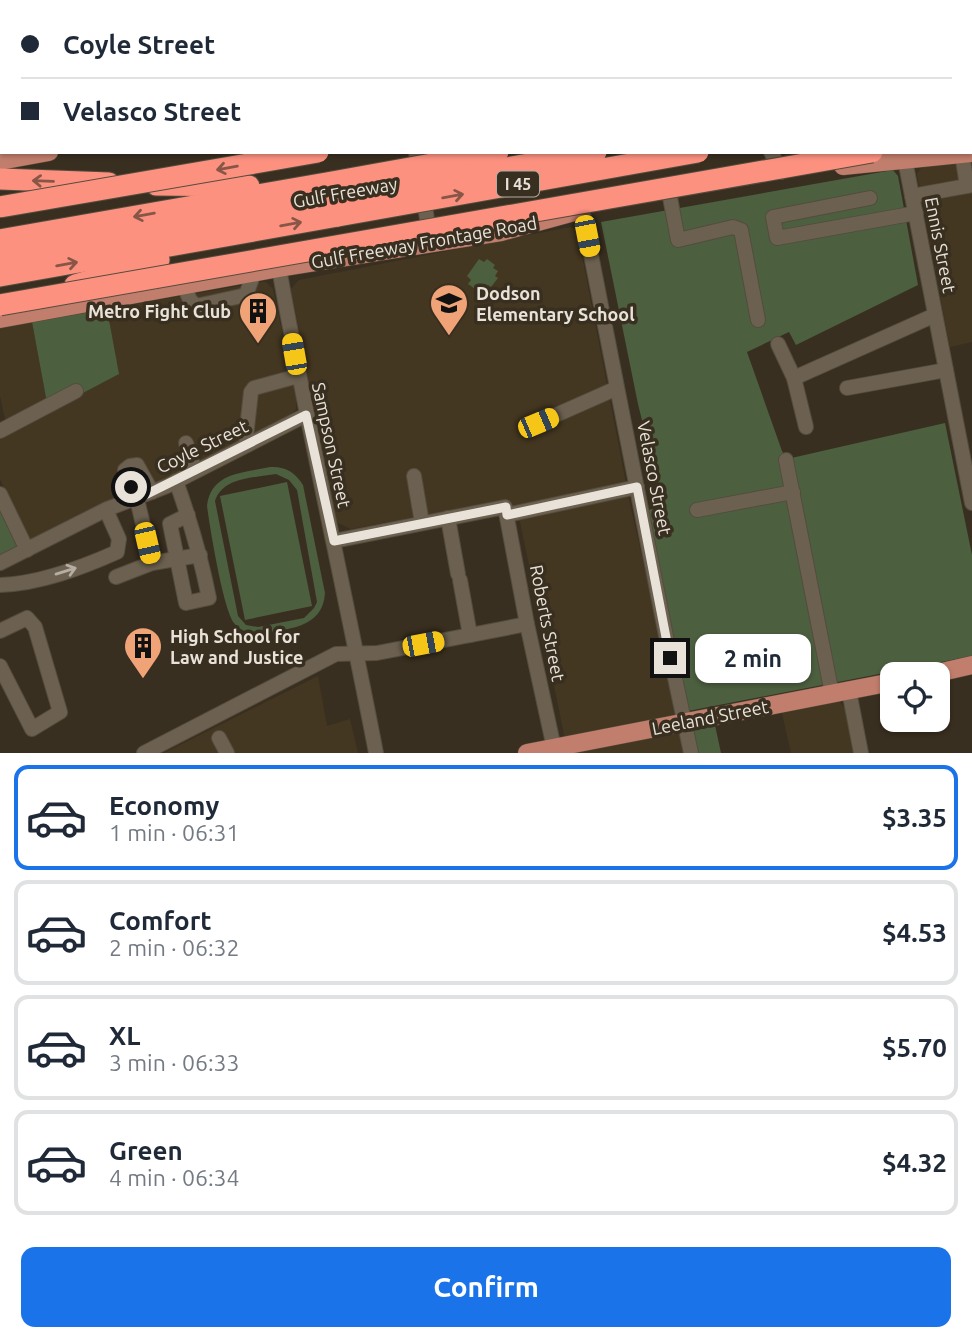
<!DOCTYPE html>
<meta charset="utf-8">
<style>
body{margin:0;font-family:Ubuntu,sans-serif;background:#f2f2f3;color:#1f2937;height:100vh;display:flex;flex-direction:column;font-size:26px;white-space:nowrap}
*{box-sizing:border-box;margin:0}
p{font-size:23px;color:#747a83}
.icon{flex:none;width:38px;height:38px;fill:none;stroke:currentColor;stroke-width:2;stroke-linecap:round;stroke-linejoin:round}
.map{position:relative;height:753px;overflow:hidden}
.details{display:flex;flex-direction:column;background:#fff;flex:1}
.details>*{flex:none}
.top-card{position:absolute;left:0px;top:0px;width:973px;height:154px;box-shadow:0 2px 5px #0004;display:grid;align-content:center;height:154px;padding:0 21px;background:#fff}
.tools{position:absolute;left:880px;top:662px;display:grid;gap:14px}
.tools a{display:grid;place-items:center;width:70px;height:70px;border-radius:14px;background:#fff;box-shadow:0 2px 5px #0004;font-size:35px}
.end{position:absolute;width:32px;height:32px;margin:-16px;border:9px solid #e8e2d8;background:#111;box-shadow:0 0 0 4px #111}
.from{border-radius:50%}
.bubble{position:absolute;height:49px;border-radius:14px;background:#fff;box-shadow:0 2px 5px #0004;font-size:23px;font-weight:700;line-height:49px;text-align:center}
.car{position:absolute;width:21px;height:42px;margin:-21px -10px;border-radius:9px;box-shadow:0 0 5px 2px #0007;background:linear-gradient(#f5c518 24%,#345 0 40%,#f5c518 0 76%,#345 0 86%,#f5c518 0)}
.top-card b{display:flex;align-items:center;gap:24px;height:66px;font-size:26px}
.top-card b+b{border-top:2px solid #e0e1e3}
.top-card i{width:18px;height:18px;background:#1f2937}
ul{padding:12px 0 0;list-style:none}
li{display:flex;align-items:center;gap:21px;height:105px;margin:0 14px 10px;padding:0 7px;border:4px solid #e0e1e3;border-radius:14px}
li div{flex:1}
li b{display:block;font-size:26px}
li em{font-style:normal;font-weight:700}
li.selected{border-color:#1a73e8}
li>.icon{width:63px;height:63px;stroke-width:1.5}
.primary-button{display:flex;gap:14px;margin-top:auto;padding:14px 21px}
.primary-button a{flex:1;height:80px;border-radius:14px;background:#1a73e8;color:#fff;font-size:28px;font-weight:700;line-height:80px;text-align:center}
.map>svg:first-child{display:block}
.built{fill:#443721}
.green{fill:#4c5f3f;fill-rule:evenodd}
.lines{fill:none;stroke-linecap:round;stroke-linejoin:round}
.minor-casing{stroke:#544c3e;stroke-width:16}
.major-casing{stroke:#544c3e;stroke-width:19}
.highway-casing{stroke:#544c3e;stroke-width:23}
.minor{stroke:#6c6150;stroke-width:14}
.major{stroke:#c27e6d;stroke-width:18}
.highway{stroke:#fc9180;stroke-width:21}
.highway-bridge-casing{stroke:#544c3e;stroke-width:23;stroke-linecap:butt}
.highway-bridge{stroke:#fc9180;stroke-width:21}
.oneway{stroke:#875646}
.oneway2{stroke:#b6aea2}
.route{stroke:#e8e2d8;stroke-width:9}
.labels{text-anchor:middle;dominant-baseline:central;stroke-width:7;stroke-linejoin:round;paint-order:stroke}
.shield{fill:#392f20;stroke:#b4aca1;stroke-width:2}
.shield-label{font-size:16px;font-weight:bold;fill:#e8e2d8}
.street-label{font-size:18px;fill:#e8e2d8;stroke:#392f20}
.poi-label{font-size:18px;font-weight:bold;fill:#e8e2d8;stroke:#392f20;text-anchor:start}
</style>
<div class="map">
<svg width="972" height="753" viewBox="0 0 972 753">
<rect width="100%" height="100%" fill="#392f20"/>
<g class="built">
<polygon points="972,163 972,342 950,347 917,174 921,168 928,166"/>
<polygon points="570,227 575,229 578,235 631,509 687,753 568,753 518,512 507,499 351,529 336,522 291,289 296,283 299,280"/>
<polygon points="262,282 266,282 273,289 296,399 296,409 292,414 144,489 33,541 28,538 0,479 0,436 118,374 107,309"/>
<polygon points="32,322 47,403 6,424 0,396 0,328"/>
<polygon points="318,676 327,726 350,719 358,753 164,753"/>
<polygon points="835,701 839,701 847,711 855,753 791,753 782,713"/>
</g>
<g class="green">
<polygon points="893,170 898,176 918,285 796,345 789,332 747,352 782,451 787,459 945,423 972,555 972,656 688,711 645,511 663,506 638,404 601,222"/>
<polygon points="479,259 484,262 487,259 495,265 493,268 498,271 495,276 498,278 491,287 488,285 485,290 481,287 478,291 468,284 471,280 467,276"/>
<polygon points="107,309 119,374 81,394 47,403 32,322"/>
<path d="M270,467C285,466 295,472 303,485L325,593C323,629 286,629 258,634C249,633 240,631 234,623C223,608 210,528 207,506C211,472 243,473 270,467ZM276,474L289,480L297,490L317,602L314,608L304,618L258,627L246,625L238,616L215,501C223,477 254,478 276,474Z"/>
<polygon points="287,482 312,606 245,620 220,496"/>
<polygon points="0,501 22,544 0,558"/>
<polygon points="715,725 721,753 697,753 692,730"/>
</g>
<g class="lines">
<defs>
<g id="minor">
<polyline points="151,0 152,2"/>
<polyline points="334,0 335,2"/>
<polyline points="467,0 468,2"/>
<polyline points="244,2 247,0"/>
<polyline points="427,2 430,0"/>
<polyline points="691,2 694,0"/>
<polyline points="0,128 2,127"/>
<polyline points="416,152 430,237"/>
<polyline points="771,152 781,172"/>
<polyline points="962,154 967,186 972,185"/>
<polyline points="905,160 972,503"/>
<polyline points="669,192 678,240 733,227 741,230 758,320"/>
<polyline points="912,196 967,186"/>
<polyline points="870,198 773,217 777,238 916,213"/>
<polyline points="582,209 666,636 691,753"/>
<path d="M279,268C308,431 345,591 376,753"/>
<polyline points="184,286 190,300 196,306 246,295 254,273"/>
<polyline points="778,344 794,378"/>
<polyline points="847,388 946,370"/>
<polyline points="538,423 617,388"/>
<polyline points="806,427 794,378 935,315"/>
<polyline points="0,431 76,391"/>
<polyline points="186,443 195,471"/>
<polyline points="247,445 246,437 251,392 254,388 298,376"/>
<polyline points="786,460 832,694"/>
<polyline points="414,476 422,523"/>
<path d="M176,481C190,520 201,558 209,598L186,603L170,524L188,515"/>
<polyline points="152,492 137,465 130,466 125,470 137,499 152,563 200,555"/>
<polyline points="0,494 27,550"/>
<polyline points="697,510 793,492"/>
<polyline points="507,515 637,487"/>
<polyline points="448,518 458,574"/>
<polyline points="334,541 505,507 527,624 554,748"/>
<polyline points="0,563 107,509 167,486 306,415"/>
<polyline points="116,577 152,563"/>
<polyline points="460,580 470,635"/>
<path d="M0,585C39,584 81,568 117,552L119,539L106,510"/>
<polyline points="0,631 27,618 35,627 60,712 32,729 0,666"/>
<polyline points="849,691 861,753"/>
<polyline points="219,738 227,753"/>
<polyline points="144,753 336,654 377,653 527,624"/>
</g>
<g id="major">
<polyline points="900,2 910,0"/>
<polyline points="0,161 49,152"/>
<polyline points="843,166 972,153"/>
<polyline points="0,319 279,268 501,232 574,212"/>
<polyline points="933,674 972,665"/>
<polyline points="527,753 892,682"/>
</g>
<g id="highway">
<polyline points="971,23 972,23"/>
<polyline points="971,40 972,40"/>
<polyline points="971,69 972,69"/>
<polyline points="971,86 972,86"/>
<polyline points="971,103 972,103"/>
<polyline points="971,135 972,135"/>
<polyline points="0,179 109,183"/>
<polyline points="156,185 249,186"/>
<polyline points="0,240 332,182"/>
<polyline points="0,258 334,199"/>
<polyline points="0,276 338,216"/>
<polyline points="75,285 159,260"/>
</g>
</defs>
<use href="#minor" class="minor-casing"/>
<use href="#major" class="major-casing"/>
<use href="#highway" class="highway-casing"/>
<use href="#minor" class="minor"/>
<use href="#major" class="major"/>
<use href="#highway" class="highway"/>
<defs>
<g id="highway-bridge">
<polyline points="332,182 498,152"/>
<polyline points="334,199 596,152"/>
<polyline points="0,207 318,152"/>
<polyline points="338,216 698,152"/>
<polyline points="0,305 872,152"/>
</g>
</defs>
<use href="#highway-bridge" class="highway-bridge-casing"/>
<use href="#highway-bridge" class="highway-bridge"/>
</g>
<defs><path id="oneway-shaft" d="M-6 0H5M1.5-3L5.5 0L1.5 3" fill="none" stroke-width="1.6" stroke-linecap="round" stroke-linejoin="round" transform="scale(1.75)"/></defs>
<g class="oneway">
<use href="#oneway-shaft" transform="translate(227 168) rotate(170)"/>
<use href="#oneway-shaft" transform="translate(43 181) rotate(-178)"/>
<use href="#oneway-shaft" transform="translate(453 196) rotate(-10)"/>
<use href="#oneway-shaft" transform="translate(144 215) rotate(170)"/>
<use href="#oneway-shaft" transform="translate(291 224) rotate(-10)"/>
<use href="#oneway-shaft" transform="translate(67 264) rotate(-10)"/>
</g>
<use class="oneway2" href="#oneway-shaft" transform="translate(66 571) rotate(-17)"/>
<g class="lines">
<polyline class="route" points="131,487 137,499 306,415 334,541 506,507 507,515 637,487 670,658"/>
</g>
<defs>
<symbol id="school-pin" viewBox="-11 -11 22 30"><path d="M0 17L-7.5 6A9.5 9.5 0 1 1 7.5 6Z" fill="#efa376" stroke="#392f20"/><path d="M0-5L7-2L0 1L-7-2ZM-4 1L0 2.5L4 1V4Q0 6-4 4Z" fill="#111"/></symbol>
<symbol id="building-pin" viewBox="-11 -11 22 30"><path d="M0 17L-7.5 6A9.5 9.5 0 1 1 7.5 6Z" fill="#efa376" stroke="#392f20"/><path d="M-4-6H4V6H1V3H-1V6H-4ZM-2.5-4.3h1.7v1.8h-1.7ZM.8-4.3h1.7v1.8H.8ZM-2.5-1h1.7V.8h-1.7ZM.8-1h1.7V.8H.8Z" fill="#111"/></symbol>
</defs>
<g fill-rule="evenodd">
<use href="#school-pin" x="427" y="281" width="44" height="60"/>
<use href="#building-pin" x="236" y="289" width="44" height="60"/>
<use href="#building-pin" x="121" y="624" width="44" height="60"/>
</g>
<g class="labels">
<rect class="shield" x="497" y="171.5" width="42" height="25" rx="5"/>
<g class="shield-label">
<text x="518" y="184">I 45</text>
</g>
<g class="street-label">
<text transform="translate(345 192) rotate(-10)">Gulf Freeway</text>
<text transform="translate(424 242) rotate(-10)">Gulf Freeway Frontage Road</text>
<text transform="translate(941 245) rotate(79)">Ennis Street</text>
<text transform="translate(332 445) rotate(78)">Sampson Street</text>
<text transform="translate(202 446) rotate(-26)">Coyle Street</text>
<text transform="translate(655 478) rotate(79)">Velasco Street</text>
<text transform="translate(548 623) rotate(79)">Roberts Street</text>
<text transform="translate(710 717) rotate(-11)">Leeland Street</text>
</g>
<g class="poi-label">
<text x="476" y="293">Dodson<tspan x="476" dy="21">Elementary School</tspan></text>
<text x="231" y="311" text-anchor="end">Metro Fight Club</text>
<text x="170" y="636">High School for<tspan x="170" dy="21">Law and Justice</tspan></text>
</g>
</g>
</svg>
<div class="tools">
<a><svg class="icon" aria-label="locate" viewBox="0 0 24 24"><circle cx="12" cy="12" r="6"/><path d="M12 2v4M12 18v4M2 12h4M18 12h4"/></svg></a>
</div>
<i class="end from" style="left:131px;top:487px"></i>
<i class="end" style="left:670px;top:658px"></i>
<div class="bubble" style="left:695px;top:634px;width:116px">2 min</div>
<i class="car" style="left:587px;top:236px;rotate:169deg"></i>
<i class="car" style="left:294px;top:354px;rotate:350deg"></i>
<i class="car" style="left:538px;top:423px;rotate:67deg"></i>
<i class="car" style="left:147px;top:543px;rotate:167deg"></i>
<i class="car" style="left:423px;top:644px;rotate:79deg"></i>
<div class="top-card">
<b><i class="from"></i>Coyle Street</b>
<b><i></i>Velasco Street</b>
</div>
</div>
<section class="details">
<ul>
<li class="selected"><svg class="icon" aria-label="car" viewBox="0 0 24 24"><path d="M5 17H2v-5l4-1 3-4h7l3 4 3 1v5h-3M9 17h6M6 11h13"/><circle cx="7" cy="17" r="2"/><circle cx="17" cy="17" r="2"/></svg><div><b>Economy</b><p>1 min · 06:31</p></div><em>$3.35</em></li>
<li><svg class="icon" aria-label="car" viewBox="0 0 24 24"><path d="M5 17H2v-5l4-1 3-4h7l3 4 3 1v5h-3M9 17h6M6 11h13"/><circle cx="7" cy="17" r="2"/><circle cx="17" cy="17" r="2"/></svg><div><b>Comfort</b><p>2 min · 06:32</p></div><em>$4.53</em></li>
<li><svg class="icon" aria-label="car" viewBox="0 0 24 24"><path d="M5 17H2v-5l4-1 3-4h7l3 4 3 1v5h-3M9 17h6M6 11h13"/><circle cx="7" cy="17" r="2"/><circle cx="17" cy="17" r="2"/></svg><div><b>XL</b><p>3 min · 06:33</p></div><em>$5.70</em></li>
<li><svg class="icon" aria-label="car" viewBox="0 0 24 24"><path d="M5 17H2v-5l4-1 3-4h7l3 4 3 1v5h-3M9 17h6M6 11h13"/><circle cx="7" cy="17" r="2"/><circle cx="17" cy="17" r="2"/></svg><div><b>Green</b><p>4 min · 06:34</p></div><em>$4.32</em></li>
</ul>
<div class="primary-button"><a>Confirm</a></div>
</section>
